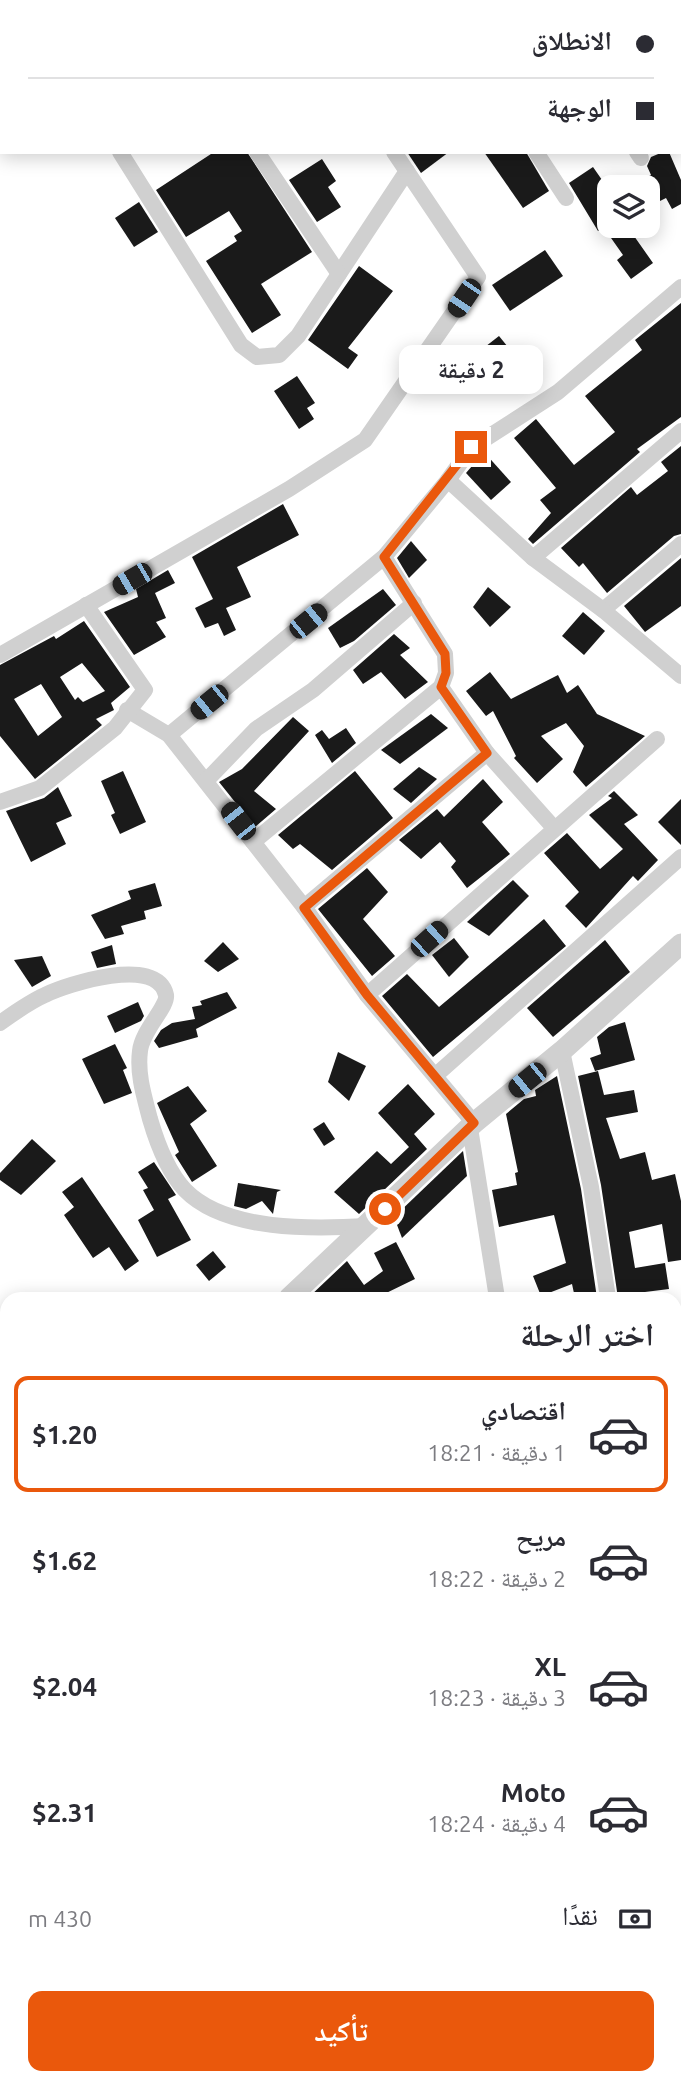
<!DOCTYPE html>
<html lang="ar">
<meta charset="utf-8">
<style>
body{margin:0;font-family:Ubuntu,"Noto Naskh Arabic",sans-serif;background:#f2f2f3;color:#2b2b33;direction:rtl;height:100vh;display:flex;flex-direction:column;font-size:26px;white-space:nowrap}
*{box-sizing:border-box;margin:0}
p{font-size:23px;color:#7c7c81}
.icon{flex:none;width:38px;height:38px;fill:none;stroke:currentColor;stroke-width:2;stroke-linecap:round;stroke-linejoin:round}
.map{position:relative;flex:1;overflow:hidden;direction:ltr}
.sheet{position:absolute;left:0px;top:1292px;width:682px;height:793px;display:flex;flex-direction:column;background:#fff;border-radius:21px 21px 0 0;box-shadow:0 4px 18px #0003;direction:rtl}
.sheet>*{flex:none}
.guide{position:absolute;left:0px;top:0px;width:682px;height:154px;box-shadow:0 4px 18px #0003;direction:rtl;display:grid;align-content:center;height:154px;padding:0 28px;background:#fff}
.tools{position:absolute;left:597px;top:175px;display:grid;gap:14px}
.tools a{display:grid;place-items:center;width:63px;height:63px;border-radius:14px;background:#fff;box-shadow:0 4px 18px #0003;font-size:35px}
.end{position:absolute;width:32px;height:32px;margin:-16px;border:9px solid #ea580c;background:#fff;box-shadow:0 0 0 4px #fff}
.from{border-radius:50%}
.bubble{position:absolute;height:49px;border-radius:14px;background:#fff;box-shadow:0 4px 18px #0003;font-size:23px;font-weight:700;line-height:49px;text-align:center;direction:rtl}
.car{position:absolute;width:21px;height:42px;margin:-21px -10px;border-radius:9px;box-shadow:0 0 5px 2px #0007;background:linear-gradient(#222 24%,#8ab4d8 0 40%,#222 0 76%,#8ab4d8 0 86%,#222 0)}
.guide b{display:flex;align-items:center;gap:24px;height:66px;font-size:26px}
.guide b+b{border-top:2px solid #e1e1e2}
.guide i{width:18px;height:18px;background:#2b2b33}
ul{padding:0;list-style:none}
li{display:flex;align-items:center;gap:21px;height:116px;margin:0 14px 10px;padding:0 14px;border:4px solid transparent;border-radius:14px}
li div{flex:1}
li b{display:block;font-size:26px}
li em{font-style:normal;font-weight:700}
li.current{border-color:#ea580c}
li>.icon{width:63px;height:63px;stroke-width:1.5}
h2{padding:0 28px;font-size:32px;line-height:84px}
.pay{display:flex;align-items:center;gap:18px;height:77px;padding:0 28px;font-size:26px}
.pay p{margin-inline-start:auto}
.cta{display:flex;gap:14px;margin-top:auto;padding:14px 28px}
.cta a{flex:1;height:80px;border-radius:14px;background:#ea580c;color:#fff;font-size:28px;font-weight:700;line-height:80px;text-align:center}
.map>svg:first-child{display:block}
.building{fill:#1a1a1a;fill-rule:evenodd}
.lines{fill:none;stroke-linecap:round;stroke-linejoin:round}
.minor{stroke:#d0d0d0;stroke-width:16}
.tertiary{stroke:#d0d0d0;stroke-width:21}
.route{stroke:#ea580c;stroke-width:9}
</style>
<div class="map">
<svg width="681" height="2084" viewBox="0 0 681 2084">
<rect width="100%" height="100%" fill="#fff"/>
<g class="building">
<polygon points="214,152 247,152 312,252 261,284 281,315 252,333 206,261 237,241 234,236 242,231 229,211 186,237 156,190"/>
<polygon points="407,152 449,152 421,173"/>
<polygon points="484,152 526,152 549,191 523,208"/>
<polygon points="663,152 669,152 681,180 681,204 672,209 666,198 648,207 648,187 626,187 651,175 647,166 651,157"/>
<polygon points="322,159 336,181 328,187 341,207 317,222 289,180"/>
<polygon points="593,167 609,190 609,226 627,226 653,263 631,279 617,260 623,255 604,228 598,231 569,183"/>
<polygon points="139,202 158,232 134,247 115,218"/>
<polygon points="545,250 563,276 510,311 492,285"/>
<polygon points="359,266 393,291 348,348 358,355 348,369 308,340"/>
<polygon points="681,303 681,417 637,449 640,452 533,544 528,539 551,513 540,500 556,488 514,438 536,419 574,465 615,432 585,396 642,350 635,340"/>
<polygon points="499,336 517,358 489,379 472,357"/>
<polygon points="297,376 315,403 307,408 314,419 299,429 274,391"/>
<polygon points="681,446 681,534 674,536 607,593 583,563 579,567 561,548 631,487 637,495 668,471 661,462"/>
<polygon points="484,452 511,482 491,500 466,473"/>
<polygon points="283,504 299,535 237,567 251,597 226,608 236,630 224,636 218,623 205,628 195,608 213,599 192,557"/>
<polygon points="411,541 427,560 409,578 397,558"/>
<polygon points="681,558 681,606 645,632 624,606"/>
<polygon points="168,570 175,583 155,593 166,618 156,622 166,637 134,655 104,612 138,597 136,589"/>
<polygon points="488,587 511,607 490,627 473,607"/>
<polygon points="383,589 396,605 354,641 340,648 328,628"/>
<polygon points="583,612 605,631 584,655 562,636"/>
<path d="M84,621L130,687L111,703L114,710L96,719L102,725L35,779L0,736V665L54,636L56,639ZM82,663L105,691L83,702L78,697L75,700L60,677ZM41,684L62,717L38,736L14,699Z"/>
<polygon points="394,634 410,648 400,655 428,682 405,699 381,672 363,684 353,670"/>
<polygon points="490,672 511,699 558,675 567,693 578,685 597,714 645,736 586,787 573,772 584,746 566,723 541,736 563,759 537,783 514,758 516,756 493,711 486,716 466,691"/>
<polygon points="431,714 448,728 400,764 381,750"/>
<polygon points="293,717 309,731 254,791 276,809 255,827 219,782 242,769"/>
<polygon points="346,728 356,743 332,763 315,735 322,730 329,739"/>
<polygon points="419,767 437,779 411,803 393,789"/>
<polygon points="123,771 146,822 120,834 111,815 115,813 101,781"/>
<polygon points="355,771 393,818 332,870 300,844 293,849 278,835"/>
<polygon points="483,779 503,802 482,822 510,854 467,888 451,867 456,861 440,842 421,859 399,840 437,809 444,817"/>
<polygon points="58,787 72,816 56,823 66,844 31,862 6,811 44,798"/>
<polygon points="614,791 638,815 624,824 658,860 638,881 633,876 586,928 565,906 579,892 544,853 567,833 600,869 623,849 589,815 612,798 608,796"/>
<polygon points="681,799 681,845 658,822"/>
<polygon points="367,868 388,892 363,919 395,956 372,976 318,909"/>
<polygon points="513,880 529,896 489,936 467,922"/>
<polygon points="155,883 162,906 144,911 146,919 121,926 124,934 105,939 91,915 131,899 128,891"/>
<polygon points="544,919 566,946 433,1057 382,996 407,974 439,1007"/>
<polygon points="454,938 469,957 449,977 432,955"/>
<polygon points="605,940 630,972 553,1037 527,1008"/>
<polygon points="223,942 239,959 218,972 204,961"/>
<polygon points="112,945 116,964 97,968 91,952"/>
<polygon points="42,956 51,976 32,987 14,960"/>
<polygon points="227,992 237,1008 196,1029 198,1037 159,1048 154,1041 161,1030 172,1023 195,1019 192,1007 202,1005 200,1001"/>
<polygon points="138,1002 144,1016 141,1021 115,1033 107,1016"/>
<polygon points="625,1022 635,1060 595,1071 590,1058 601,1054 597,1037 609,1027"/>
<polygon points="115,1044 127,1068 123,1070 132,1093 104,1104 82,1059"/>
<polygon points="338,1052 366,1066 349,1101 328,1082"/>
<polygon points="598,1071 604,1095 634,1090 638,1112 606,1118 620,1159 645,1152 652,1180 675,1174 681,1201 681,1260 668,1262 662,1224 629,1232 635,1268 665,1263 669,1289 637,1293 638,1298 618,1298 601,1185 578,1076"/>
<polygon points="557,1076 581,1189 597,1298 575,1298 572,1284 541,1296 533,1276 566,1263 554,1215 499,1227 492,1190 517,1185 515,1173 518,1172 506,1114 524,1099 536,1096 535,1090"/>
<polygon points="408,1084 435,1114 414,1134 427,1149 359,1214 334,1192 377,1151 391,1164 409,1147 378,1113"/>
<polygon points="188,1086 207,1111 190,1124 217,1166 192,1182 175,1155 179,1152 157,1103"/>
<polygon points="324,1122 335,1139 324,1146 313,1129"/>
<polygon points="32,1139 56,1161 21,1195 0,1180 0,1173"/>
<polygon points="463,1151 467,1176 402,1238 394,1217"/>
<polygon points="154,1162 176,1195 168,1199 191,1240 157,1257 138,1220 154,1210 143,1190 148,1188 138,1172"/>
<polygon points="82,1177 139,1261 125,1271 109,1247 93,1258 64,1215 74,1207 62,1192"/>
<polygon points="238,1183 281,1190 277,1192 273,1214 262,1201 246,1209 234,1206"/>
<polygon points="396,1242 415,1279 376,1298 308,1298 347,1261 364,1285 383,1271 374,1253"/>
<polygon points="213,1251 226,1267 209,1281 196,1265"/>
</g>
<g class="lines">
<g class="minor">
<polyline points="154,0 155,2"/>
<polyline points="290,0 291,2"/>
<polyline points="424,0 425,2"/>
<polyline points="549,0 550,2"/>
<polyline points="92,2 92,0"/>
<polyline points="0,144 2,142"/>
<polyline points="120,152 241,345 257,357 279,355 298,336 407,171"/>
<polyline points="257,152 339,274"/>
<polyline points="536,152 566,198"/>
<polyline points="637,152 641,158"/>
<polyline points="448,480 471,448 558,392 681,287"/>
<polyline points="384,557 445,654 446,673 441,687 487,753 554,828"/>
<polyline points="533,558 681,431"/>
<polyline points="603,610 681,544"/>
<polyline points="0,655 289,489 365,440 478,277 394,152"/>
<polyline points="127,710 169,735 304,907 367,995 474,1123"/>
<polyline points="169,735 384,557 448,480 533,558 603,610 681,676"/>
<polyline points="206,781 256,729 313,690 414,603"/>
<polyline points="0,802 40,788 115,728 145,690 86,605"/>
<polyline points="253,842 441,687"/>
<polyline points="304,907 487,753"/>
<polyline points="367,995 657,739"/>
<path d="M0,1023C14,1013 29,1002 45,995C68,984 157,955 166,995C168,1007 142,1030 140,1051C137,1074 144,1096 150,1119C157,1143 167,1171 185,1190C226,1232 314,1229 368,1226"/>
<polyline points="562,1051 591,1187 608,1298"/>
<polyline points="436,1075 681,857"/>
<polyline points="470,1128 497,1298"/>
<polyline points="676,1443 681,1446"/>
<polyline points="676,1975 681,1978"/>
<polyline points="676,2021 681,2023"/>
<polyline points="524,2077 527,2084"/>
</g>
<g class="tertiary">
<polyline points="289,1298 474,1123 562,1051 681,944"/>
<polyline points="0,1552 7,1546"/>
</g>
</g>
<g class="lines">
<polyline class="route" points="385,1209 474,1123 367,995 304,908 487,753 441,687 446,673 445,654 384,557 471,447"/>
</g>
</svg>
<div class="tools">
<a><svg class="icon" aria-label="layers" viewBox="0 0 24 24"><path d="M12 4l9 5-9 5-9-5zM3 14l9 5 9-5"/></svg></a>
</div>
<i class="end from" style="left:385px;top:1209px"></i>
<i class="end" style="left:471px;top:447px"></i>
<div class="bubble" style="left:399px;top:345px;width:144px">2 دقيقة</div>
<i class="car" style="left:464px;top:298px;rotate:214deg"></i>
<i class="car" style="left:132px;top:579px;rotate:240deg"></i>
<i class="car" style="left:308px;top:621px;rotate:51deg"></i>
<i class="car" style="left:209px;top:702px;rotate:231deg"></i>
<i class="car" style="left:238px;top:821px;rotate:322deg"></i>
<i class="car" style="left:429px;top:939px;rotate:48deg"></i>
<i class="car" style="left:527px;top:1080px;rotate:231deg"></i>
<div class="guide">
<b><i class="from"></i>الانطلاق</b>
<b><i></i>الوجهة</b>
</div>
<section class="sheet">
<h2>اختر الرحلة</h2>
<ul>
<li class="current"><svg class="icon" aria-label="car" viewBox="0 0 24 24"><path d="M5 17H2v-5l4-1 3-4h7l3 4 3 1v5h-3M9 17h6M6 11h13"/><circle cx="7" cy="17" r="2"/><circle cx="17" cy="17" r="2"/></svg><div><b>اقتصادي</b><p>1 دقيقة · 18:21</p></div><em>$1.20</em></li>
<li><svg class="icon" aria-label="car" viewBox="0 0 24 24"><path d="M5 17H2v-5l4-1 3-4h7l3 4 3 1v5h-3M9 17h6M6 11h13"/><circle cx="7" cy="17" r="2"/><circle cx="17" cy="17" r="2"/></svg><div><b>مريح</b><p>2 دقيقة · 18:22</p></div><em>$1.62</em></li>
<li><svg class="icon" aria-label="car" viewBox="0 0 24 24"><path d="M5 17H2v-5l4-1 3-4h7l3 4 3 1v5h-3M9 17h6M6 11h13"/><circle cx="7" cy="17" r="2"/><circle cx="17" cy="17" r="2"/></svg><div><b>XL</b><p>3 دقيقة · 18:23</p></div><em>$2.04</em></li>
<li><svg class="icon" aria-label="car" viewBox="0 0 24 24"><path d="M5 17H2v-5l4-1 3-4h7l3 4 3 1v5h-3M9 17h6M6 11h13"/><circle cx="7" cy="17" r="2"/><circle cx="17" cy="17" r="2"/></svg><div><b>Moto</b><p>4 دقيقة · 18:24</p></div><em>$2.31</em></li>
</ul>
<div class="pay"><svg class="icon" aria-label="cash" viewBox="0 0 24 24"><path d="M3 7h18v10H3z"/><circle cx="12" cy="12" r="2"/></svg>نقدًا<p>430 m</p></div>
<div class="cta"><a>تأكيد</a></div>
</section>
</div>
